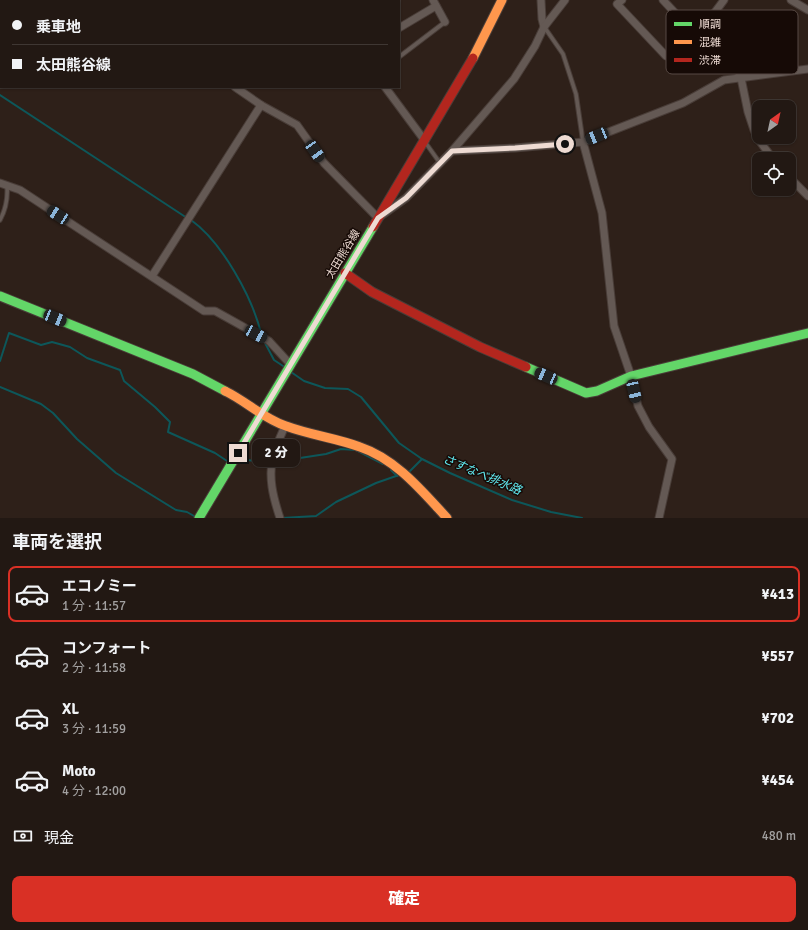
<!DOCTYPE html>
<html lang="ja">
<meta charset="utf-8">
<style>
body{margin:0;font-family:Signika,"Noto Sans JP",sans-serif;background:#2e2521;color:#f1f3f6;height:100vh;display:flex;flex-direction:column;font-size:15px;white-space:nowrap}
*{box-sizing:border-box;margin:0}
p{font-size:13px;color:#a2a0a0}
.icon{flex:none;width:22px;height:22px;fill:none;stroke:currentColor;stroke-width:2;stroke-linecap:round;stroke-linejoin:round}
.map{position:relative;height:518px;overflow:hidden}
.panel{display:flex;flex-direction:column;background:#221813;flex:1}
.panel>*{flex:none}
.guide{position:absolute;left:0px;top:0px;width:400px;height:88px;box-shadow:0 1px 3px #0004,0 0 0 1px #3f3733;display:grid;align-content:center;height:88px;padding:0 12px;background:#221813}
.needle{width:26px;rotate:33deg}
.controls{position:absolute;left:752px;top:100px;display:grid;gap:8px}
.controls a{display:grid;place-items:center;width:44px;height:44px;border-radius:8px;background:#221813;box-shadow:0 1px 3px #0004,0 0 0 1px #3f3733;font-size:20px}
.end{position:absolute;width:18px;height:18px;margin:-9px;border:5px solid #eedbd3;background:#111;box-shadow:0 0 0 2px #111}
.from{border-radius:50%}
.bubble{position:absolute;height:28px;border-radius:8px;background:#221813;box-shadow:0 1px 3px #0004,0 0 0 1px #3f3733;font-size:13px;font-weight:800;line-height:28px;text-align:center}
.car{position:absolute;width:12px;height:24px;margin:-12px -6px;border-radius:5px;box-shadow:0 0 3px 1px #0007;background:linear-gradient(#222 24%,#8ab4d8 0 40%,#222 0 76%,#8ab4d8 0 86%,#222 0)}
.guide b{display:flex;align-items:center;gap:14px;height:38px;font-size:15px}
.guide b+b{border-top:1px solid #3f3733}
.guide i{width:10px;height:10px;background:#f1f3f6}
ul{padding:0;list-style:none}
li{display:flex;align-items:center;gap:12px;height:56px;margin:0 8px 6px;padding:0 4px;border:2px solid transparent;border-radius:8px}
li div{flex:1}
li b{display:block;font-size:15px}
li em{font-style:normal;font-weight:800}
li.current{border-color:#d93025}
li>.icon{width:36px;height:36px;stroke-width:1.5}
h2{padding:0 12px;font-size:18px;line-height:48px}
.pay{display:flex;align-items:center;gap:10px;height:44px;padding:0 12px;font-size:15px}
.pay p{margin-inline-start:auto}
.primary-button{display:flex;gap:8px;margin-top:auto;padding:8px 12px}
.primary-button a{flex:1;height:46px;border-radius:8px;background:#d93025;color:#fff;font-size:16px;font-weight:800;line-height:46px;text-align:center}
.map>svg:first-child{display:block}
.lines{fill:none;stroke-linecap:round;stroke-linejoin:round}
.stream{stroke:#0d575a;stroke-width:2}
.lane-casing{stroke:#493d38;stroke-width:5.5}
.street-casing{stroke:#493d38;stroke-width:9}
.fast-casing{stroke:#493d38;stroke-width:11}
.slow-casing{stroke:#493d38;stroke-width:11}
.jam-casing{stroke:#493d38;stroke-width:11}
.lane{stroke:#645954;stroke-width:3.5}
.street{stroke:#645954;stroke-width:7}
.fast{stroke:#63d668;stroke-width:9}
.slow{stroke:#ff974d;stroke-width:9}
.jam{stroke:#b3261e;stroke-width:9}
.route{stroke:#eedbd3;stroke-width:5}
.labels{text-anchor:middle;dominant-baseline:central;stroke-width:3;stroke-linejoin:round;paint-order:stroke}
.street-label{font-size:11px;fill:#eedbd3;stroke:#160a06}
.water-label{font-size:12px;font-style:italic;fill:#61eaf1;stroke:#160a06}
.key{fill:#160a06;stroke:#574944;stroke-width:1}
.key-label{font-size:11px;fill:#eedbd3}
</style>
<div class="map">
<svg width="808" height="518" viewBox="0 0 808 518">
<rect width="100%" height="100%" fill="#2e2019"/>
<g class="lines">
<g class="stream">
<polyline points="0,95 187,218"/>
<path d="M191,220C222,242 252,297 261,333"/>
<polyline points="264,341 274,360 286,368"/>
<polyline points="0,361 9,333 41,345 52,342 70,347 87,358 120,370 124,381 155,407 170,422 168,432 215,453 227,461"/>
<polyline points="291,372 304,381 325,388 348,389 361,397 399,443 422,459 450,473 512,500 551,512 582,518"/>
<polyline points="0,387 41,404 53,413 77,439 116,473 176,510 187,512 194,516"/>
<polyline points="241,459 269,463"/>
<polyline points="274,462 326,454 341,449 356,450 383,464"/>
<polyline points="391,470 397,476"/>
<polyline points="407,473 410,471 422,459"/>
<polyline points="282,518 316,516 336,502 376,483 399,475"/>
</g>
<defs>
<g id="lane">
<polyline points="545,28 563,54 576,94 583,142"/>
<polyline points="399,57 445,22"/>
<polyline points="425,142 440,163"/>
<path d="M0,220C6,209 8,199 7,186"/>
</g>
<g id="street">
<polyline points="135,0 136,1"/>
<polyline points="313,0 314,1"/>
<polyline points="433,0 445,22"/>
<polyline points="541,0 542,19 544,27"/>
<polyline points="622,0 617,4 666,56 692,31 712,16"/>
<polyline points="663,0 692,31"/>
<polyline points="724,0 712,16 741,78 748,112 754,130 758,139 773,159"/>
<polyline points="791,0 808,10"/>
<polyline points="11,1 12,0"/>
<polyline points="0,17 1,15"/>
<polyline points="399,28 436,6"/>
<polyline points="235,87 261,105 297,125 324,163 378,218 406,198 452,151 514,79 535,46 544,27 565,0"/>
<polyline points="385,87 425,141"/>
<polyline points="583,142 602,213 614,326 631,376 638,406 649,427 672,459 659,518"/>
<polyline points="452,151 515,148 583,142 683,103 724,80 808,69"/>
<polyline points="789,177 808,196"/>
<polyline points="0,183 20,190 204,311 215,311 269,341 291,365"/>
<polyline points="152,276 261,105"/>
<path d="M280,518C273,497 268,477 273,456C276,446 281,435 285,426"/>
</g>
<g id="fast">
<polyline points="0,296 193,374 225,391"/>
<polyline points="526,367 586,393 597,391 631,376 808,333"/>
<polyline points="199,518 373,227"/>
</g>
<g id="slow">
<polyline points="473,58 502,0"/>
<path d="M225,391C246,401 264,419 286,426C310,435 336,438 360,447C396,459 422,491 447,518"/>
</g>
<g id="jam">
<polyline points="373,227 473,58"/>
<polyline points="345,273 372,292 480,347 526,367"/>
</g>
</defs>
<use href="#lane" class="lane-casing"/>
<use href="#street" class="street-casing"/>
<use href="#fast" class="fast-casing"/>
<use href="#slow" class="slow-casing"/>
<use href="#jam" class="jam-casing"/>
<use href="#lane" class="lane"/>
<use href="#street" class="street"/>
<use href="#fast" class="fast"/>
<use href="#slow" class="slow"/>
<use href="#jam" class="jam"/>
</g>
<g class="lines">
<polyline class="route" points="238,453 378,218 406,198 452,151 515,148 565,144"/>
</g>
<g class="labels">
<g class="street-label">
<text transform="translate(343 254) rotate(-59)">太田熊谷線</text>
</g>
<g class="water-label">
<text transform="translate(482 475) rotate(23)">さすなべ排水路</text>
</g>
</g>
<rect x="666" y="10" width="132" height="64" rx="6" class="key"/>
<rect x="674" y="22" width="18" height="4" fill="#63d668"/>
<rect x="674" y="40" width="18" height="4" fill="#ff974d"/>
<rect x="674" y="58" width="18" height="4" fill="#b3261e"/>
<g class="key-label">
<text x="699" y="28">順調</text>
<text x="699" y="46">混雑</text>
<text x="699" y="64">渋滞</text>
</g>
</svg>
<div class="controls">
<a><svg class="needle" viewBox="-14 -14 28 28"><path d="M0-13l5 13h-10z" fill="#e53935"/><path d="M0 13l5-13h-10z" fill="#a2a0a0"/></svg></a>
<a><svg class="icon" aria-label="locate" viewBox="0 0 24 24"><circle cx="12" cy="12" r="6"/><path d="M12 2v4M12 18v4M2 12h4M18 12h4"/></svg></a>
</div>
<i class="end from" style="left:565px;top:144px"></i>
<i class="end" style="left:238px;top:453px"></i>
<div class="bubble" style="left:252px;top:439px;width:48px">2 分</div>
<i class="car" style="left:597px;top:136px;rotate:248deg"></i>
<i class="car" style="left:315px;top:151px;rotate:145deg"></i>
<i class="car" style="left:58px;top:215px;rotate:303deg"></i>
<i class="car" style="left:55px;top:318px;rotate:112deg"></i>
<i class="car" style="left:256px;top:334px;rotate:118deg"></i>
<i class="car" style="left:546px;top:376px;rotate:293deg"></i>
<i class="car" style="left:634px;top:391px;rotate:167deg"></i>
<div class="guide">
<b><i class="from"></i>乗車地</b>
<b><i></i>太田熊谷線</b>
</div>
</div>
<section class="panel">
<h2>車両を選択</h2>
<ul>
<li class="current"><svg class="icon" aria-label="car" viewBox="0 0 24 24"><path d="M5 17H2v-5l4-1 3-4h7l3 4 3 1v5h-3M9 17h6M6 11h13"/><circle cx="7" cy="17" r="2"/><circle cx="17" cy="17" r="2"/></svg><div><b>エコノミー</b><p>1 分 · 11:57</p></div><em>¥413</em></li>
<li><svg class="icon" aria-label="car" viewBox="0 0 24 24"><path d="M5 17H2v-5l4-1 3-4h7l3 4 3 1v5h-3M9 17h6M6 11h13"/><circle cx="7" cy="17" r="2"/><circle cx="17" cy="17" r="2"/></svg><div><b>コンフォート</b><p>2 分 · 11:58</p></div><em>¥557</em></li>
<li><svg class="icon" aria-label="car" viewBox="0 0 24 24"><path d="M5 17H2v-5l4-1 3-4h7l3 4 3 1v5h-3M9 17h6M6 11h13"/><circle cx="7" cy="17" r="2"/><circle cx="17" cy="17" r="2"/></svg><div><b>XL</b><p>3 分 · 11:59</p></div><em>¥702</em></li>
<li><svg class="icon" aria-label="car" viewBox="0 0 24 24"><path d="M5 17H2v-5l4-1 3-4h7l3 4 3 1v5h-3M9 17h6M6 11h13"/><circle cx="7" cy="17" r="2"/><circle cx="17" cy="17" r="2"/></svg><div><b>Moto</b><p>4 分 · 12:00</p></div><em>¥454</em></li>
</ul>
<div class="pay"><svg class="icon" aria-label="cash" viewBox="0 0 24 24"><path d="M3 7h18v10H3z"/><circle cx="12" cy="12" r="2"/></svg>現金<p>480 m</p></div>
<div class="primary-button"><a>確定</a></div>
</section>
